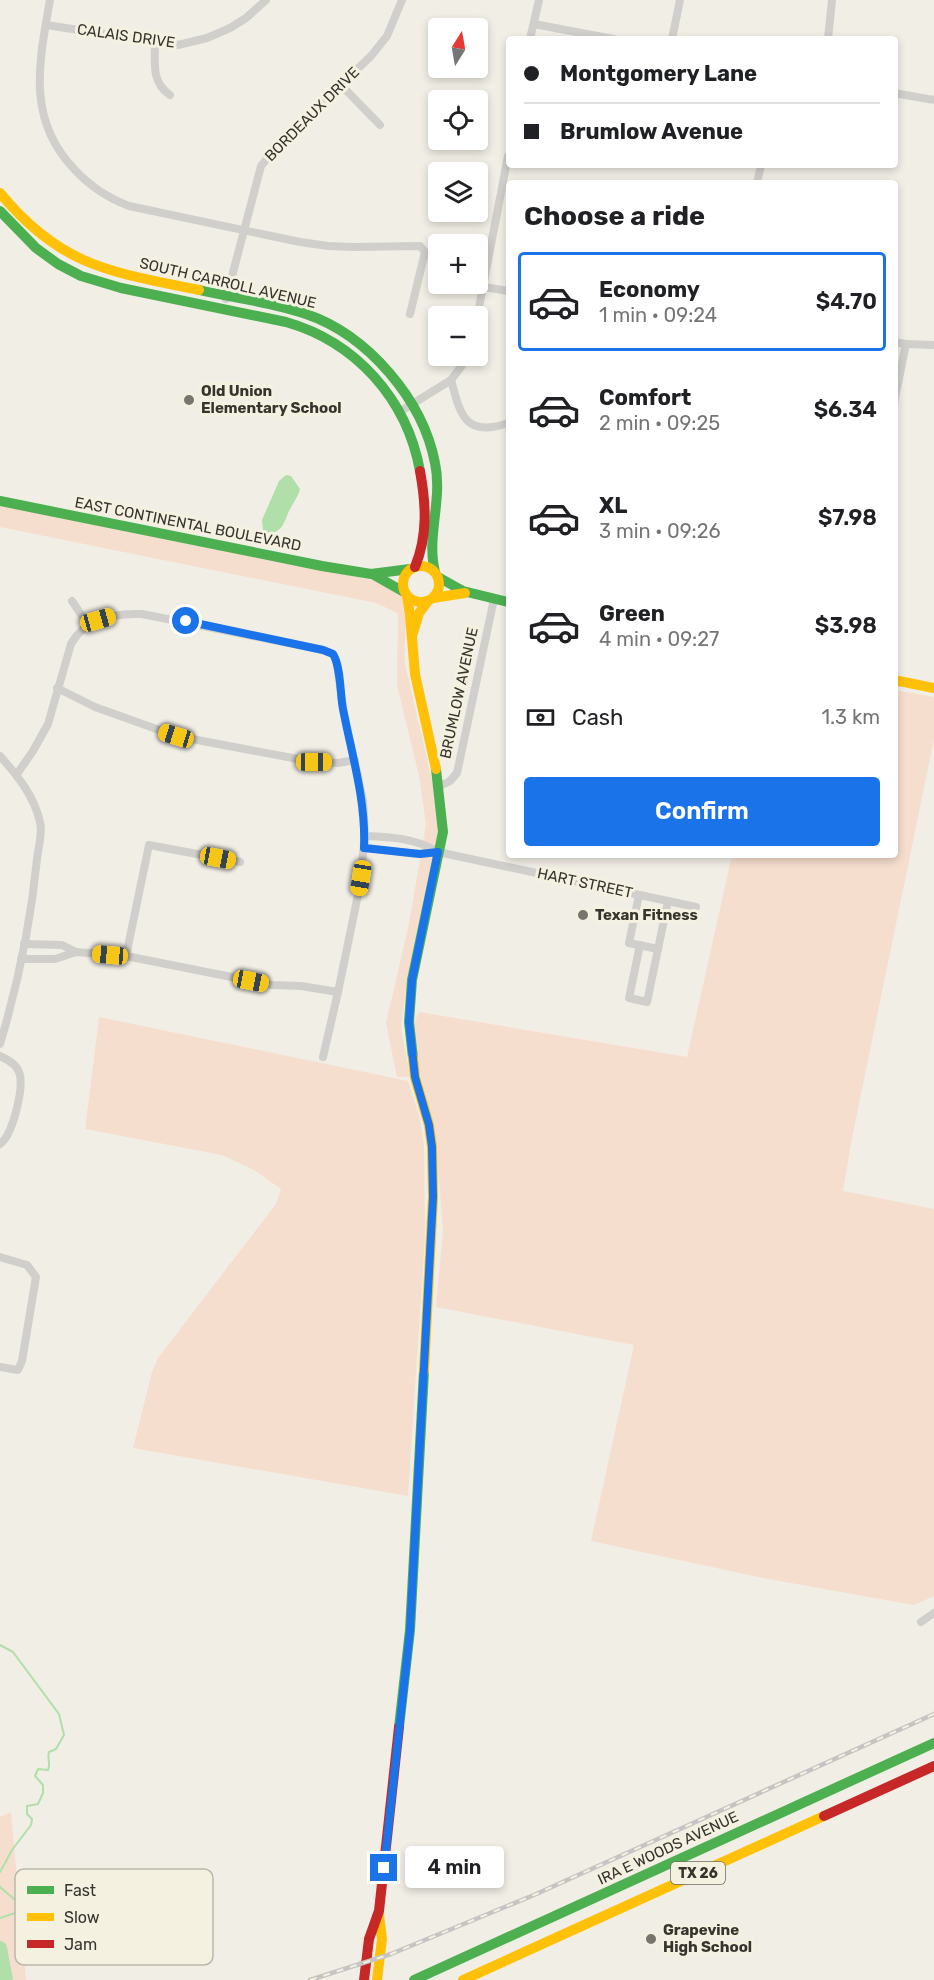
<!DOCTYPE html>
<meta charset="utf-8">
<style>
body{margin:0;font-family:Rubik,sans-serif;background:#f6f6f6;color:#202124;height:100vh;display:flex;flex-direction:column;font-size:22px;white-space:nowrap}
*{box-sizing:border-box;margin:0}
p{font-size:20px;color:#757577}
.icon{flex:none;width:33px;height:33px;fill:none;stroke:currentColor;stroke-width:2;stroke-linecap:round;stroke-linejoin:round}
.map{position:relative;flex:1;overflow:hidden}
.drawer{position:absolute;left:506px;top:180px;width:392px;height:678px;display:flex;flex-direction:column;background:#fff;border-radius:6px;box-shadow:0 3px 9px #0003}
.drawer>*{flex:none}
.top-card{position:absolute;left:506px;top:36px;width:392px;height:132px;border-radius:6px;box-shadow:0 3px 9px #0003;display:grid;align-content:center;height:132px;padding:0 18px;background:#fff}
.needle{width:39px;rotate:11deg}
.fabs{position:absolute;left:428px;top:18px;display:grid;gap:12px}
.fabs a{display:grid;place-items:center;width:60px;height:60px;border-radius:6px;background:#fff;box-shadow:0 3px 9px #0003;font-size:30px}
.end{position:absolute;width:27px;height:27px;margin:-14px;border:8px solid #1a73e8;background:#fff;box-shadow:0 0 0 3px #fff}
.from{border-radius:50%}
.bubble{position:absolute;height:42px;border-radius:6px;background:#fff;box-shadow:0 3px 9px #0003;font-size:20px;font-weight:600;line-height:42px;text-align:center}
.car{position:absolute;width:18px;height:36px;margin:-18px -9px;border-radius:8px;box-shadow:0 0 4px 2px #0007;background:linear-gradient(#f5c518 24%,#345 0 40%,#f5c518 0 76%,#345 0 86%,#f5c518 0)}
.top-card b{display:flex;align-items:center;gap:21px;height:57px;font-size:22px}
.top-card b+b{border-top:2px solid #e0e0e0}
.top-card i{width:15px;height:15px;background:#202124}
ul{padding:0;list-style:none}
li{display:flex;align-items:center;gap:18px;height:99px;margin:0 12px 9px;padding:0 6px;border:3px solid transparent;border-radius:6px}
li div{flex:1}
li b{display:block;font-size:22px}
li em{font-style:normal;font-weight:600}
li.current{border-color:#1a73e8}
li>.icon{width:54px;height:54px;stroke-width:1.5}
h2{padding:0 18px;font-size:27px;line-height:72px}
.pay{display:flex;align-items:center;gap:15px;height:66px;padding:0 18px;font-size:22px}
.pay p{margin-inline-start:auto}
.cta{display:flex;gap:12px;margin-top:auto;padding:12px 18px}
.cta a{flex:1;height:69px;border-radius:6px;background:#1a73e8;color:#fff;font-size:24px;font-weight:600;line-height:69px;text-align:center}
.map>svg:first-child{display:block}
.green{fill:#f6dece}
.water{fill:#b0dfa9}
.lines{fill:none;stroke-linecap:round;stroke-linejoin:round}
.stream{stroke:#b0dfa9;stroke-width:2}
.river{stroke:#b0dfa9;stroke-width:14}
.street{stroke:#d0cfcc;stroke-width:8}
.fast{stroke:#4caf50;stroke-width:10}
.slow{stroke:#ffc107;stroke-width:10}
.jam{stroke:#c62828;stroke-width:10}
.rail-casing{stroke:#c6c4c2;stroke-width:4.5}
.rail{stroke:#f5f1e0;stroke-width:2;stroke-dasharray:7;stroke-linecap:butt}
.route{stroke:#1a73e8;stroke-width:8}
.poi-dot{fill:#76756e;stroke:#f5f1e0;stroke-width:2}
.labels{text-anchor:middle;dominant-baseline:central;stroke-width:6;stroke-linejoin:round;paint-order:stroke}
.shield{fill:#f5f1e0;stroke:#6f6d63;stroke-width:1.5}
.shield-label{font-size:14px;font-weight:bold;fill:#35342e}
.street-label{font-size:15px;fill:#35342e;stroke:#f5f1e0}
.poi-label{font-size:15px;font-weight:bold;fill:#35342e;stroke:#f5f1e0;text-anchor:start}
.key{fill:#f5f1e0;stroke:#bbb8ab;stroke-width:1.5}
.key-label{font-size:16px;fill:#35342e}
</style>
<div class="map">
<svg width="934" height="1980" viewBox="0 0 934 1980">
<rect width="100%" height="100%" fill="#f0eee5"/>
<g class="green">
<path d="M0,505L381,582L404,597C409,620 403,641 405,664L437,802L439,830L406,988L401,1028L410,1077H397L386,1023L409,924L426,824L419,776L397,685L398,613L376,603L0,527Z"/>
<polygon points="894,690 934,697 934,739 852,1138 843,1191 934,1209 934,1596 914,1605 763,1578 591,1541 634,1345 436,1307 443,1231 435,1129 416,1059 414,1023 419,1012 687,1057 732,855 894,855"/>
<polygon points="99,1017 408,1081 419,1115 424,1145 425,1235 408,1496 133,1448 152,1372 158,1358 276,1204 281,1189 254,1170 222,1155 85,1129"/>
<polygon points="11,1812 26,1980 0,1980 0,1817"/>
</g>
<path class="water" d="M286,475L291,476L300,489C298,497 293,503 289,511C284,522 283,532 268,534L263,530L262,520L279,481Z"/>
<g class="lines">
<g class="stream">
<path d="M0,1645L13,1652L59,1714L64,1735L56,1749L49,1752C47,1759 51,1764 48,1770L38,1769L35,1776L43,1785V1793L38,1804L27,1806V1814L32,1819L31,1825L12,1850L0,1872"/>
<polyline points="0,1887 21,1905 18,1912 0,1918"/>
</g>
<polyline class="river" points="0,1948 6,1980"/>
<g class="street">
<path d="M50,0C39,62 26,120 75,170C90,186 108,198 129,206L300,242L328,246L354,247L420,246L425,252L410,314"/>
<polyline points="534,24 613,39"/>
<polyline points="46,25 178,45 207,38 230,28 246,18 266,0"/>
<polyline points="530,39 539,0"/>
<polyline points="672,39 680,0"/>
<polyline points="828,39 832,0"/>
<path d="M155,42C155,63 151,82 170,95"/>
<polyline points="340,84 380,125"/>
<polyline points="894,93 934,100"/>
<polyline points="757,183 761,165"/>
<polyline points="484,287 508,291"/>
<polyline points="226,299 261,166 278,145 371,56 387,36 402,0"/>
<polyline points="477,318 508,156"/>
<polyline points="894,342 906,344 934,345"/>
<path d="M451,380C460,413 464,437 505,424"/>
<polyline points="894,403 906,344"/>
<polyline points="401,411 451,380 469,356"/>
<polyline points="72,601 88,625"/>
<polyline points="57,688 95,707 176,736 314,762 338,763 355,760"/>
<path d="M0,756C18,776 34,796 40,822C43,833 38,848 37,859C31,921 18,984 0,1044"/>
<path d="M17,774L33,751L48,724L71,644C85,618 115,613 142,614L323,650L333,654L337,663L343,709L363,800L365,836L359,890L338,992L323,1057"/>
<polyline points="440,786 450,781 457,773 494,599"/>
<path d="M365,836C390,837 416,838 438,852L696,907"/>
<path d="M364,848C388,849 415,857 438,852"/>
<polyline points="639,895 629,943 658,949 668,901"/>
<polyline points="24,944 62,945 76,952"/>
<polyline points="640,945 629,998 647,1002 658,949"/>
<polyline points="126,956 149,845 240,862"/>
<polyline points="21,959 55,959 76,952 126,956 272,985 301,986 338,992"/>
<path d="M0,1056C9,1060 18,1065 20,1075C23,1090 13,1135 0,1144"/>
<polyline points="0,1257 27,1265 36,1277 22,1361 18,1370 0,1367"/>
<polyline points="921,1622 934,1613"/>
</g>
<g class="fast">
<path d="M0,211L36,248L58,264L81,276L121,288L286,322C356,342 407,399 420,471"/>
<path d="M199,290C234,298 272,302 306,314C368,335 423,400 435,463C443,500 426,536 435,572"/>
<polyline points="0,501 322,566 371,574 410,569"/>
<polyline points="374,575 404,592"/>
<polyline points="438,577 463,591 508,602"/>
<polyline points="413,1058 409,1022 412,980 443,832 436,769"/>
<polyline points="399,1727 410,1630 424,1371"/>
<polyline points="414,1980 934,1743"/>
</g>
<g class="slow">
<path d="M0,193C61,267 111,272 199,290"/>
<circle cx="421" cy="584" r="18"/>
<polyline points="407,596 410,615 415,674 436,769"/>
<polyline points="433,598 465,593"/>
<polyline points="413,633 419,613 428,601"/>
<polyline points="894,680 934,688"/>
<polyline points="413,1058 415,1077 429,1125 432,1147 433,1197 424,1371"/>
<polyline points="377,1980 382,1939 379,1915"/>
<polyline points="463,1980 824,1816"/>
</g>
<g class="jam">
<path d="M415,567C428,535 426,504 420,471"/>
<polyline points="824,1816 934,1766"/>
<polyline points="364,1980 369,1939 379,1911 399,1727"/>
</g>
<defs>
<polyline id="rail" points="310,1980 391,1954 534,1895 934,1714"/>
</defs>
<use href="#rail" class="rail-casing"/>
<use href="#rail" class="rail"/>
</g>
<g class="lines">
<path class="route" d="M186,621L323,650L333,654C341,667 340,694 343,709C352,756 366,800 364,848L420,854L438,852L412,980L409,1022L415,1077L429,1125L432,1147L433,1197L410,1630L384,1868"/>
</g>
<g class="poi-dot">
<circle cx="189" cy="400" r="6"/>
<circle cx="583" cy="915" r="6"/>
<circle cx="651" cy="1939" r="6"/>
</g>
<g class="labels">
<rect class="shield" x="671" y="1862" width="54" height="22" rx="4.5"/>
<g class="shield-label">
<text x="698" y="1873">TX 26</text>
</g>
<g class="street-label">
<text transform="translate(126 36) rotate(8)">CALAIS DRIVE</text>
<text transform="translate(312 114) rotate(-45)">BORDEAUX DRIVE</text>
<text transform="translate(228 283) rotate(13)">SOUTH CARROLL AVENUE</text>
<text transform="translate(188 524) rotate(11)">EAST CONTINENTAL BOULEVARD</text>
<text transform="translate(459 693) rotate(-78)">BRUMLOW AVENUE</text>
<text transform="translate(585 883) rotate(12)">HART STREET</text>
<text transform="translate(668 1848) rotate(-25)">IRA E WOODS AVENUE</text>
</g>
<g class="poi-label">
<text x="201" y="391">Old Union<tspan x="201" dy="17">Elementary School</tspan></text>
<text x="595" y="915">Texan Fitness</text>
<text x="663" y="1930">Grapevine<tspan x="663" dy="17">High School</tspan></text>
</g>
</g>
<rect x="15" y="1869" width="198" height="96" rx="9" class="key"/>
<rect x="27" y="1886" width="27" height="8" fill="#4caf50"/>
<rect x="27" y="1913" width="27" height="8" fill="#ffc107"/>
<rect x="27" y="1940" width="27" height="8" fill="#c62828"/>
<g class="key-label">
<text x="64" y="1896">Fast</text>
<text x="64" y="1923">Slow</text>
<text x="64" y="1950">Jam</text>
</g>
</svg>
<div class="fabs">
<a><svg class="needle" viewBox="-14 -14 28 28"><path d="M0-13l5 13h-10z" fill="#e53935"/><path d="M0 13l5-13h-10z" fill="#757577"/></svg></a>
<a><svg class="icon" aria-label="locate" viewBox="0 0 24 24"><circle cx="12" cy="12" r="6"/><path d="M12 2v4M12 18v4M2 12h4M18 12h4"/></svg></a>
<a><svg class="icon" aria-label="layers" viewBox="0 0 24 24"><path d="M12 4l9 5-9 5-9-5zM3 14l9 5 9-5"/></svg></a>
<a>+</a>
<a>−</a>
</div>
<i class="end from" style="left:186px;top:621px"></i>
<i class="end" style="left:384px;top:1868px"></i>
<div class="bubble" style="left:405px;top:1846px;width:99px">4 min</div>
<i class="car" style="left:98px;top:620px;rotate:74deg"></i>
<i class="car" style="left:176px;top:736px;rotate:287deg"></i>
<i class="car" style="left:314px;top:762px;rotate:90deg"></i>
<i class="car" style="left:218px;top:858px;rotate:101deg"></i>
<i class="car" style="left:361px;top:878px;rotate:189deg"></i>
<i class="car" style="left:110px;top:955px;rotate:275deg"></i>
<i class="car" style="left:251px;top:981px;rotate:101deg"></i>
<div class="top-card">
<b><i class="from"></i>Montgomery Lane</b>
<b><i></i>Brumlow Avenue</b>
</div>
<section class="drawer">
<h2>Choose a ride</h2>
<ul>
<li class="current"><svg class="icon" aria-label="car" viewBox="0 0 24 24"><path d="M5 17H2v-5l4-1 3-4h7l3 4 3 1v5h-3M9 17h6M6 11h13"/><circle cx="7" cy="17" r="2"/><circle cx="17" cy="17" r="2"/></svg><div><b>Economy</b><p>1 min · 09:24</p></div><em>$4.70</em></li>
<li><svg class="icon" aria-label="car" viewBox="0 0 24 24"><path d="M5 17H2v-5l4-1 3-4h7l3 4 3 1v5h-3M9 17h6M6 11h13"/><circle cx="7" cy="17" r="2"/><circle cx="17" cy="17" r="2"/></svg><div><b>Comfort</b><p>2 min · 09:25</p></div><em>$6.34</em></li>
<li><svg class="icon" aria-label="car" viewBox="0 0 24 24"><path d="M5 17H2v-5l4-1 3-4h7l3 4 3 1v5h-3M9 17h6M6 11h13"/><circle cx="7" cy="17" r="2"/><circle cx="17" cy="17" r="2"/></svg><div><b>XL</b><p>3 min · 09:26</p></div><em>$7.98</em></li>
<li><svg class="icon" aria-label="car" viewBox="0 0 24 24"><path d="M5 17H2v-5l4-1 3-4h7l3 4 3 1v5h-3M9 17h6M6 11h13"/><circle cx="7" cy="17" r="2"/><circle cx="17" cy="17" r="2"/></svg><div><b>Green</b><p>4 min · 09:27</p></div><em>$3.98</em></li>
</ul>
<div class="pay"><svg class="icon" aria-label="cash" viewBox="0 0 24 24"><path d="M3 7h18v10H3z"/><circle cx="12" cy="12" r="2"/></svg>Cash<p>1.3 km</p></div>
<div class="cta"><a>Confirm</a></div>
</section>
</div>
